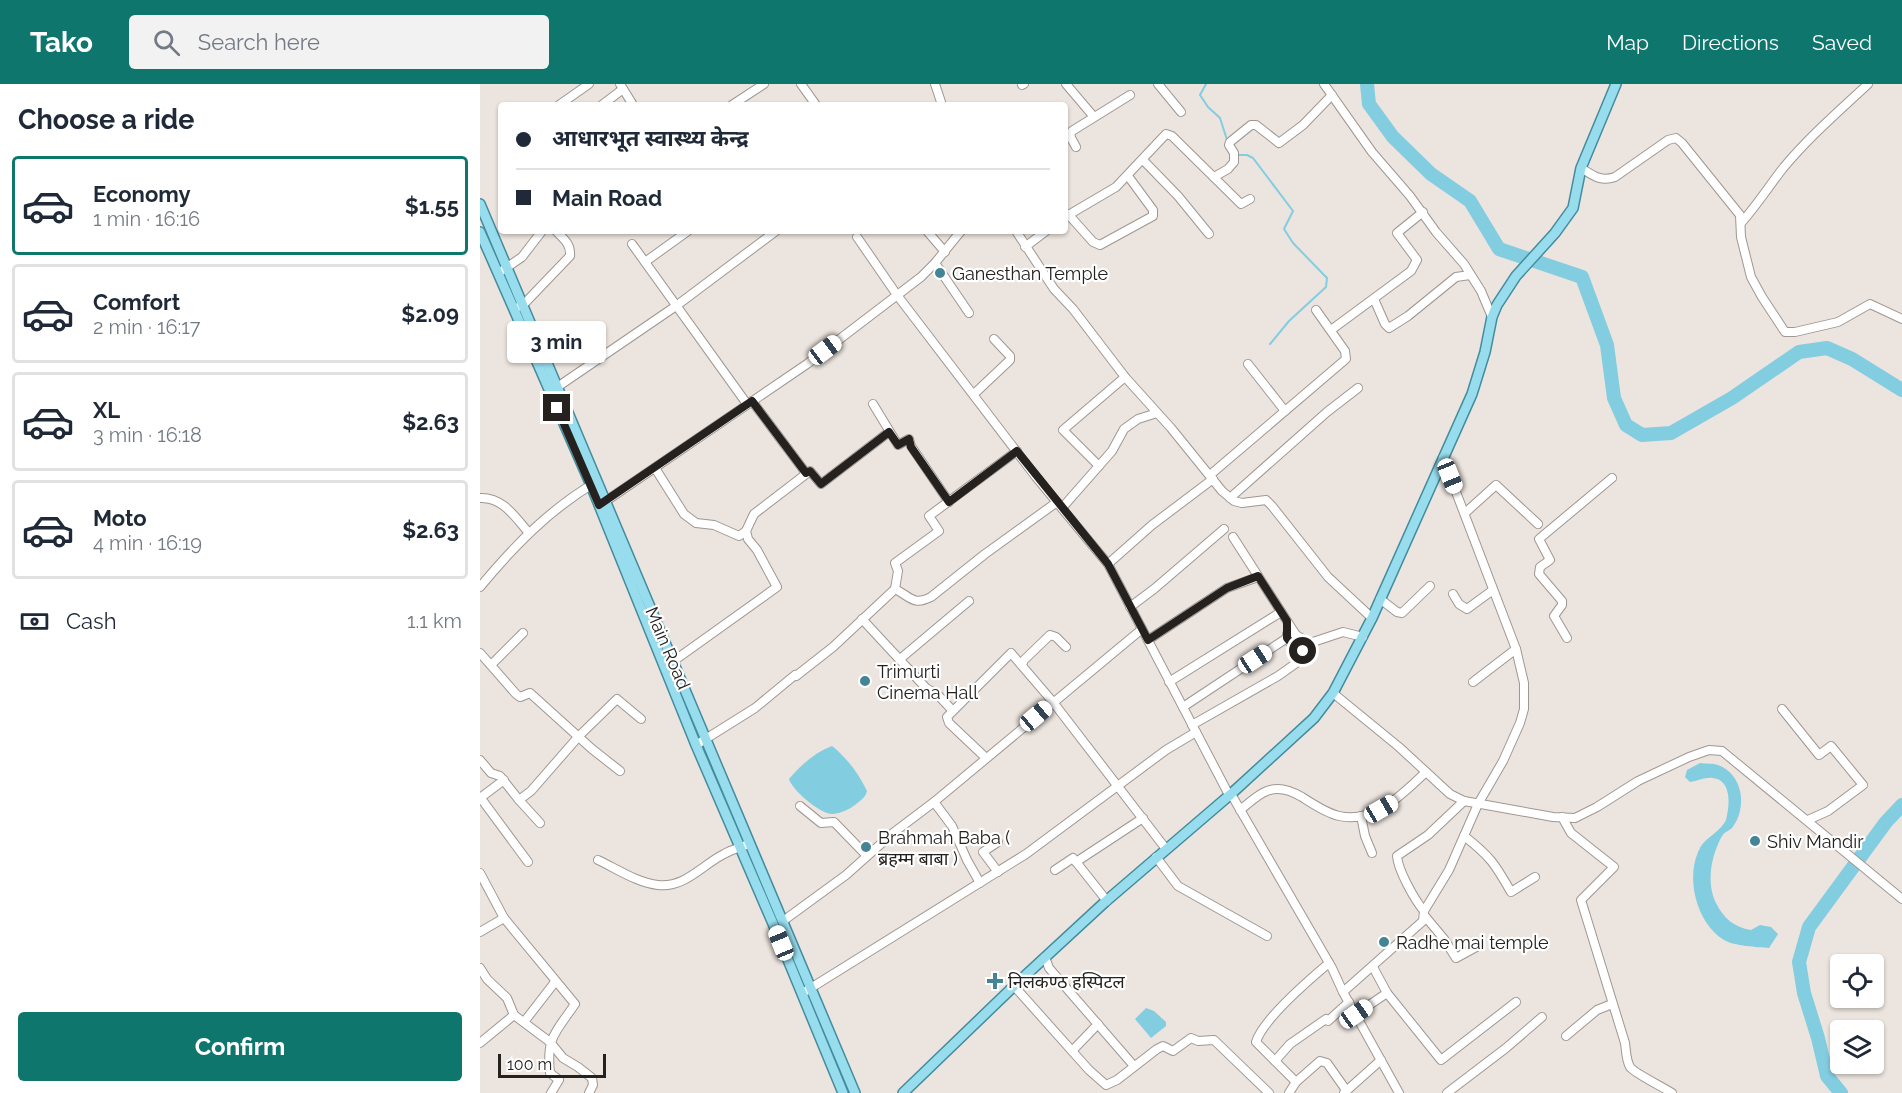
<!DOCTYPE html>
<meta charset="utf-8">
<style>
body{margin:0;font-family:Raleway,"Noto Sans Devanagari",sans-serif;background:#f2f2f3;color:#1f2937;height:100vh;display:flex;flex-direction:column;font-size:22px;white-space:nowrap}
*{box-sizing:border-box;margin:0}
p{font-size:20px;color:#747a83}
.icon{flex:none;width:33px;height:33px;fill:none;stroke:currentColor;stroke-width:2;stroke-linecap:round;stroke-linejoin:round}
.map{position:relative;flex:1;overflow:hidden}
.sheet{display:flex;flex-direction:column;background:#fff;width:480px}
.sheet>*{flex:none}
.top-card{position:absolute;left:18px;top:18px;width:570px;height:132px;border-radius:6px;box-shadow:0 2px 4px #0004;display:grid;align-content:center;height:132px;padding:0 18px;background:#fff}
.tools{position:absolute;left:1350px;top:870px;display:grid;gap:12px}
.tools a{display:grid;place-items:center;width:54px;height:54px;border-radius:6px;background:#fff;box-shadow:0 2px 4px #0004;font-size:30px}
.scale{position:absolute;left:18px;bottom:15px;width:108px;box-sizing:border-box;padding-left:6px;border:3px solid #24211f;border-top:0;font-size:16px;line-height:21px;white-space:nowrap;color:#24211f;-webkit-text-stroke:4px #fff;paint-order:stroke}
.end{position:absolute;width:27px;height:27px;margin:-14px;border:8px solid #24211f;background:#fff;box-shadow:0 0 0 3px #fff}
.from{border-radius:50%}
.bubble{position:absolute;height:42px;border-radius:6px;background:#fff;box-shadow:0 2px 4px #0004;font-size:20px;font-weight:700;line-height:42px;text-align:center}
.car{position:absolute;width:18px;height:36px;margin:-18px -9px;border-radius:8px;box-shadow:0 0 4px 2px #0007;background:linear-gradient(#fff 24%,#345 0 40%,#fff 0 76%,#345 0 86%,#fff 0)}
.top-card b{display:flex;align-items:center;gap:21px;height:57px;font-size:22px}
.top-card b+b{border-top:2px solid #e0e1e3}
.top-card i{width:15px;height:15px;background:#1f2937}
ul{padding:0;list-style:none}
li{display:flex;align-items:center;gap:18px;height:99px;margin:0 12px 9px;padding:0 6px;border:3px solid #e0e1e3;border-radius:6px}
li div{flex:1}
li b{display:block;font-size:22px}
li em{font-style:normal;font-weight:700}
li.active{border-color:#0f766e}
li>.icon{width:54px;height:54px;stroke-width:1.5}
h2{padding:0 18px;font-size:27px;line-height:72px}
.pay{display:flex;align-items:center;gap:15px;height:66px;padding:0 18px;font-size:22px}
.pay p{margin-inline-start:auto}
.action{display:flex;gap:12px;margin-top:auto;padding:12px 18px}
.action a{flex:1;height:69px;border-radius:6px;background:#0f766e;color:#fff;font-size:24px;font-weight:700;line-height:69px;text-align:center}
header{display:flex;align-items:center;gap:36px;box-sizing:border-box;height:84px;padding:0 30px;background:#0f766e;color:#fff}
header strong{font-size:28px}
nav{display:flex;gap:33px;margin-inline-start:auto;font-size:21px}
.search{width:420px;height:54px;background:#f2f2f3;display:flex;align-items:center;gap:15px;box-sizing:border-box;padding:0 21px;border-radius:6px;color:#747a83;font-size:22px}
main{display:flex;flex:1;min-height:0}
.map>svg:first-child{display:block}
.water{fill:#83cde1}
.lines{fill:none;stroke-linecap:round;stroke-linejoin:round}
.stream{stroke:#83cde1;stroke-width:2}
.river{stroke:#83cde1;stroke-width:14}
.minor-casing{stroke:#9f9792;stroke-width:10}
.major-casing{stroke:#438c9e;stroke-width:12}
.minor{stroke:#fff;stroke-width:8}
.major{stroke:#98ddee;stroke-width:9}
.route{stroke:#24211f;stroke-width:8}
.poi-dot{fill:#438496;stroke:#fff;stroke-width:2}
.labels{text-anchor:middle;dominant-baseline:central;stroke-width:4.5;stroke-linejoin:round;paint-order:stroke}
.poi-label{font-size:18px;fill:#24211f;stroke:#fff;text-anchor:start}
.street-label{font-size:18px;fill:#24211f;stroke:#fff}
</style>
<header>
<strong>Tako</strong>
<div class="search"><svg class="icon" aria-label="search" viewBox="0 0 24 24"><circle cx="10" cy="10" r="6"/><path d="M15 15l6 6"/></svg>Search here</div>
<nav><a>Map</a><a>Directions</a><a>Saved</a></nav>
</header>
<main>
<section class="sheet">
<h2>Choose a ride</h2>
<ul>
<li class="active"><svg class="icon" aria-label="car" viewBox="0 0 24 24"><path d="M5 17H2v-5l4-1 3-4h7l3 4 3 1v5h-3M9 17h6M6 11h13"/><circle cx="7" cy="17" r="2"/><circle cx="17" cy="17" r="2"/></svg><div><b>Economy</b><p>1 min · 16:16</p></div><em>$1.55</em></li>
<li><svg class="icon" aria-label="car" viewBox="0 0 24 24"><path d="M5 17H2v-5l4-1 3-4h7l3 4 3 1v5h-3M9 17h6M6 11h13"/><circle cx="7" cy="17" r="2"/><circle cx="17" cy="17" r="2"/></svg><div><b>Comfort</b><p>2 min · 16:17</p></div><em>$2.09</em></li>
<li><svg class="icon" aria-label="car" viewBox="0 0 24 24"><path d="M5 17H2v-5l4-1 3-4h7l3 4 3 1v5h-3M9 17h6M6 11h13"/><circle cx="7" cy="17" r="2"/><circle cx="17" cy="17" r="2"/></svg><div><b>XL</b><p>3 min · 16:18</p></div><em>$2.63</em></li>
<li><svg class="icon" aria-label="car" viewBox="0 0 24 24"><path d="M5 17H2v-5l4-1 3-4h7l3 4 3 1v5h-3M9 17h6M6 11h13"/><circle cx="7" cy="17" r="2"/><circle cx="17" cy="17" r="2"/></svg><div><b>Moto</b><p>4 min · 16:19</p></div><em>$2.63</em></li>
</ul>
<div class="pay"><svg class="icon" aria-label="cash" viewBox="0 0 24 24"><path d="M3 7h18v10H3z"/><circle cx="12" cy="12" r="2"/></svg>Cash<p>1.1 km</p></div>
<div class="action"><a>Confirm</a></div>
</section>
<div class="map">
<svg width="1422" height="1009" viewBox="0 0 1422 1009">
<rect width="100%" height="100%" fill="#ece4de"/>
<g class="water">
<path d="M352,662C367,674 379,690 387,707C385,714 381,716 375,721C368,726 361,729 353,730C341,731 312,706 309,695C321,681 334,669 352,662Z"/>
<path d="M1220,679C1226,680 1233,679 1238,681C1263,690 1268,724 1252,744C1249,747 1244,748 1242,752C1231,772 1226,799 1236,819C1244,835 1254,843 1271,846L1280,841L1291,843L1298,850L1289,864C1278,863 1254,862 1244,856C1216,839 1204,791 1221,762C1227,753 1242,746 1246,736C1250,722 1252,696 1233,694C1226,693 1217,697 1210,698L1205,693L1207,686Z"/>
<polygon points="666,924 674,927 686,938 686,942 671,954 655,935"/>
</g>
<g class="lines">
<g class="stream">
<polyline points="726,0 720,11 728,23 740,34 748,59"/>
<polyline points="755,71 767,71 773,74 813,127 804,145 813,159 847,194 846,203 809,237 790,260"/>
</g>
<g class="river">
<polyline points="887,0 889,20 913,53 951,90 990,117 1019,165 1102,193 1127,261 1134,314 1146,341 1162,351 1191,349 1252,314 1319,268 1347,264 1372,275 1422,306"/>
<polyline points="1361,1009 1347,992 1338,954 1324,909 1319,878 1329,843 1406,738 1422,721"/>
</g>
<defs>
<g id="minor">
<polyline points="140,0 153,21"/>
<polyline points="321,0 336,21"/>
<polyline points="455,0 462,21"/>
<polyline points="586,0 614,33"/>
<polyline points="678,0 701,28"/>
<polyline points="844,0 892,68 930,112 956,148 984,180 1001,207 1012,233"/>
<polyline points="542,1 544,0"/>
<polyline points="79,21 109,0"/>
<polyline points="122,21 143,5"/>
<polyline points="252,21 284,0"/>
<polyline points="596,63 590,52 592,47 650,11"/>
<polyline points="663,76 698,112 729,150"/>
<path d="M1101,84C1114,92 1121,98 1135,93L1188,56L1196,54L1202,59L1260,131L1261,153L1271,193L1282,213L1305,248H1315L1358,238L1390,220L1422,235"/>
<polyline points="734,93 748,85 754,78 754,69 749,61 750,58 771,41 776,41 799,59 823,41 852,11"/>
<polyline points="588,130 613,158 620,161 673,132 673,126 648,92"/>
<polyline points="585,133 636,103 686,50 692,52 761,120 770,115"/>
<path d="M1261,139C1277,121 1289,102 1304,83C1329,53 1359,27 1388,0"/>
<polyline points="447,147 465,168"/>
<polyline points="536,147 574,205 593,225 645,293 691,344 742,407 754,417 762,419 786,416 792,422 848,493 892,534"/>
<polyline points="377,153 417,211 556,393 628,480 749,711"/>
<polyline points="152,160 267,320"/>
<polyline points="545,163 566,147"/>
<polyline points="165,178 208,147"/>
<polyline points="455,179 489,229"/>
<polyline points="23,186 42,173 62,147"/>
<polyline points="894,215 905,240 909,244 928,232 976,193 990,191"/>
<path d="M38,223L44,220L90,172C91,160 84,155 76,147"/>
<polyline points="851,246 931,187 937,176 917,149 943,128"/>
<polyline points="768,280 805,327"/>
<polyline points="73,306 196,222 296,147"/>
<polyline points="494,310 530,276 530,272 514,255"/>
<polyline points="272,317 326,389"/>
<polyline points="393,320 418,361 429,355 431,362 469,418"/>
<polyline points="619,382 583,346 645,293"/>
<polyline points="175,384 204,430 216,439 234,441 259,452 266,447"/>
<polyline points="730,391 866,275 865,267 836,226"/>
<path d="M0,414C23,413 35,433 49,449"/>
<polyline points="750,414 847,328 878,304"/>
<polyline points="123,419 327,280 441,193 455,179 481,147"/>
<polyline points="582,424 632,367 644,345 658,335 677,329"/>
<polyline points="985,429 1016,401 1058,440"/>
<polyline points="753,453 816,551 830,559"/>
<polyline points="628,480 672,441 733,395"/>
<path d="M0,503C34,462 70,425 116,398"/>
<path d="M415,505C431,513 433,522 451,513L505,470L577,418"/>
<polyline points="973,510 979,520 987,525 1013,506"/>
<polyline points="900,515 917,528 922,529 950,502"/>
<polyline points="650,523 674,505 744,445"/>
<polyline points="382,535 446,604 458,611 472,626"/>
<path d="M807,550C807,559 815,564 823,567"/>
<polyline points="1087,554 1074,532 1082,521 1082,517 1059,490 1060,483 1070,476 1059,455 1132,394"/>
<polyline points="668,556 747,504 778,493"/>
<polyline points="0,569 36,610 40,613 50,609 112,665 140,687"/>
<polyline points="420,575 489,517"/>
<polyline points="11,581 43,549"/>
<polyline points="188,581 297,503 277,466 268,455 266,447 274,430 330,387 341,400 409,348"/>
<polyline points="542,581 544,576 570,551 576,553 586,563"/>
<polyline points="689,598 801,528"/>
<polyline points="993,598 1036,565"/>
<polyline points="853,609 919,663 970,710 984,717 1073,733 1095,734 1117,723 1158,697 1209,673 1229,666 1242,667 1422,815"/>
<polyline points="703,623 807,554 816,551"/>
<polyline points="1302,625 1339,671 1351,662 1383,701 1348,727 1328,736"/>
<polyline points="712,641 798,592 815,580 830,559 863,548 883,553"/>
<polyline points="216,661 275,624 315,591 316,592 353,563 415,505 418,487 415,479 459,447 449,432 537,367"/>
<polyline points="506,674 469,639 467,633 531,569 573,618 686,765"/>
<polyline points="0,676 11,689 20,692 39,716 51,707 99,652 137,615 161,635"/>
<polyline points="751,710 852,884 863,908 919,1009"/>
<polyline points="0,713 48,778"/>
<polyline points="0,714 24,696"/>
<polyline points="39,716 60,739"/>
<polyline points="454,718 472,742 487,776 500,799"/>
<polyline points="320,722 341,739 354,738 387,772"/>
<path d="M760,726C768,720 778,710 787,707C799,702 812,707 822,713C833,720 846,729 859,732C895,740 922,710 946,688"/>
<polyline points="881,732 885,752 892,769"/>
<path d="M1082,733L1091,749L1134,783L1101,816L1145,959C1146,966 1146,976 1150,983C1154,989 1183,1003 1192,1009"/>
<path d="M984,752C1010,772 1015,780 1031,808L1055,793"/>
<polyline points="676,773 698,802 787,852"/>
<path d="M118,776C137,785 158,799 178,801C205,804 222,781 244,770C251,766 259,764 266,761"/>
<polyline points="596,778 663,734"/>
<polyline points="575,786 593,774 627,817"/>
<polyline points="518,788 503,768 518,758"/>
<path d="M0,789L24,834L95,920C76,948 66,953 70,989L79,996L71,1009"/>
<path d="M944,827C934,815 918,786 917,772L948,751L984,717"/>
<polyline points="944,831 964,855 976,874 998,862"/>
<polyline points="303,837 366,791 413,749 454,718 662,545"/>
<polyline points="0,848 24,834"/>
<polyline points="565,873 569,884 654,982"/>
<path d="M849,879C830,895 783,935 776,958L816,998L840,977L847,979L866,1006"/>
<polyline points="893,883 907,909 961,976 1036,918"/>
<polyline points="0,884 7,895 27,914 34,931 70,958 83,974 98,983 112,994 113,1001 109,1009"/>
<polyline points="534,902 609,986 626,1001 637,996 677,965 683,962 693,967 711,954 718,957 734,956 789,1009"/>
<polyline points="326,907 546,770 686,666 716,648"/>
<polyline points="863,908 943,837 944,827 969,786 998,720 1023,677 1040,639 1044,625 1044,599 1036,565 963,374"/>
<polyline points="876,930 907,909"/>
<polyline points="44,938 75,898"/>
<polyline points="1086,952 1117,926 1132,920"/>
<polyline points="0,959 34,931"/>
<polyline points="592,967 618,940"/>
<polyline points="795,977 810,960 846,935 848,937 869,918"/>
<polyline points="809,1009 816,998"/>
<polyline points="864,1009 901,976"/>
<polyline points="967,1009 1026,964 1062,933"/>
</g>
<g id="major">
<polyline points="0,120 375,1009"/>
<polyline points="0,148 111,401 216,661 294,842 363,1009"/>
<polyline points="423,1009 534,902 625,818 751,710 834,634 853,609 892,534 992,310 1005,268 1012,233 1017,221 1036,192 1075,149 1093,124 1101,84 1136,0"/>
</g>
</defs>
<use href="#minor" class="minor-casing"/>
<use href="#major" class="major-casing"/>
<use href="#minor" class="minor"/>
<use href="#major" class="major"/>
</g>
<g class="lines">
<polyline class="route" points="77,324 119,421 272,317 326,389 330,387 341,400 409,348 418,361 429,355 431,363 469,418 537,367 628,480 668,556 747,504 778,492 807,537 807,554 815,564 823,567"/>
</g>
<g class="poi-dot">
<circle cx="460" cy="189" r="6"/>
<circle cx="385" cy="597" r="6"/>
<circle cx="1275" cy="757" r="6"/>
<circle cx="386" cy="763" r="6"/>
<circle cx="904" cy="858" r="6"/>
<path d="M512 888h6v6h6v6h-6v6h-6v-6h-6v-6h6z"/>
</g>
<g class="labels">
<g class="poi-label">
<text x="472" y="189">Ganesthan Temple</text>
<text x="397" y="587">Trimurti<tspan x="397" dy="21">Cinema Hall</tspan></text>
<text x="398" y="753">Brahmah Baba (<tspan x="398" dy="21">ब्रहम्म बाबा )</tspan></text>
<text x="1287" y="757">Shiv Mandir</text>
<text x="916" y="858">Radhe mai temple</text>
<text x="528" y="897">निलकण्ठ हस्पिटल</text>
</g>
<g class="street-label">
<text transform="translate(188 564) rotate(67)">Main Road</text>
</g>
</g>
</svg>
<div class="tools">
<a><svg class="icon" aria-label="locate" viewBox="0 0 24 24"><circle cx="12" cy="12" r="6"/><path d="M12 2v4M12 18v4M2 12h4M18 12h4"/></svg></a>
<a><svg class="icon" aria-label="layers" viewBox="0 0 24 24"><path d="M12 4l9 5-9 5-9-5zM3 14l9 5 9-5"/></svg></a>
</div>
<div class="scale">100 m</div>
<i class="end from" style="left:823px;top:567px"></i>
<i class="end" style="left:77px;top:324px"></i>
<div class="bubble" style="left:27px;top:237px;width:99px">3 min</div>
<i class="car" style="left:345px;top:266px;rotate:53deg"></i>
<i class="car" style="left:970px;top:392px;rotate:158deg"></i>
<i class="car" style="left:775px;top:575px;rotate:57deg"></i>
<i class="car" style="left:556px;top:632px;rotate:50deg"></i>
<i class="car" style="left:901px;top:725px;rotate:60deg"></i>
<i class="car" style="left:301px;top:859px;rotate:338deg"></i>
<i class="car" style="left:876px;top:930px;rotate:55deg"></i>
<div class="top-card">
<b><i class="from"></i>आधारभूत स्वास्थ्य केन्द्र</b>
<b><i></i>Main Road</b>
</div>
</div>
</main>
